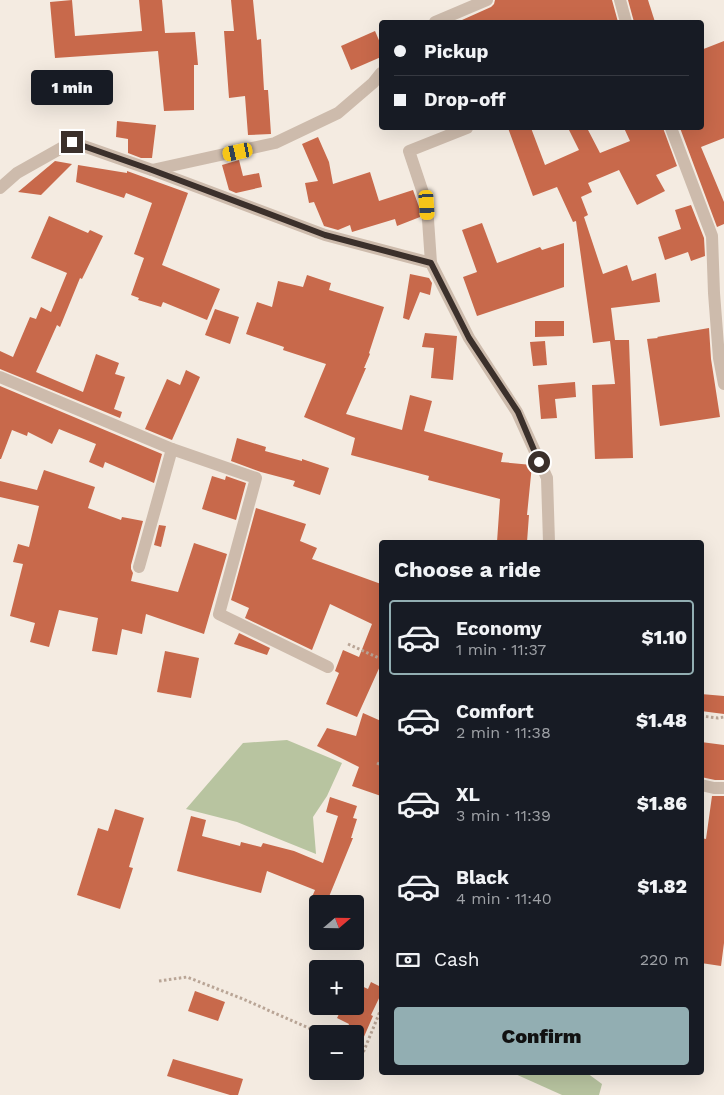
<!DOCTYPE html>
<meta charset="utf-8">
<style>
body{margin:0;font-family:"Work Sans",sans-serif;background:#20242c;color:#f1f3f6;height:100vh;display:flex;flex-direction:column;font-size:19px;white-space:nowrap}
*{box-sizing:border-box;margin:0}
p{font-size:16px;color:#9ea1a6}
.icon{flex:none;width:28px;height:28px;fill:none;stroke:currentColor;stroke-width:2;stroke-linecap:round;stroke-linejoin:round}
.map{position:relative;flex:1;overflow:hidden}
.details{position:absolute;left:379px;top:540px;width:325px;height:535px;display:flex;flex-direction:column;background:#171b24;border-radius:5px;box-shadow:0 5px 20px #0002}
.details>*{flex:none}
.top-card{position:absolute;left:379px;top:20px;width:325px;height:110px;border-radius:5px;box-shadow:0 5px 20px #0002;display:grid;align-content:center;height:110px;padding:0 15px;background:#171b24}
.needle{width:32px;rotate:70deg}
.controls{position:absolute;left:309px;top:895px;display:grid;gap:10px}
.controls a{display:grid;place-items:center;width:55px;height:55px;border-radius:5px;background:#171b24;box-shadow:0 5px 20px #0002;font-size:25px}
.end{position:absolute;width:22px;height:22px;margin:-11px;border:6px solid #3b302b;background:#fff;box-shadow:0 0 0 2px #fff}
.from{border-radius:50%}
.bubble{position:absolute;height:35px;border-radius:5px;background:#171b24;box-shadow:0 5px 20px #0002;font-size:16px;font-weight:800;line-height:35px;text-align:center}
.car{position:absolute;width:15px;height:30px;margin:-15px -8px;border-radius:6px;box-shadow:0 0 4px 1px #0007;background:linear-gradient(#f5c518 24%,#345 0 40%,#f5c518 0 76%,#345 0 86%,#f5c518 0)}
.top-card b{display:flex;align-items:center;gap:18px;height:48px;font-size:19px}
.top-card b+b{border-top:1px solid #363941}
.top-card i{width:12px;height:12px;background:#f1f3f6}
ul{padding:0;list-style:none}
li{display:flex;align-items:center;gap:15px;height:75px;margin:0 10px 8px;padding:0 5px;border:2px solid transparent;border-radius:5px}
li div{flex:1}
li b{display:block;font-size:19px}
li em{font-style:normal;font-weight:800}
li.selected{border-color:#92aeb2}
li>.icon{width:45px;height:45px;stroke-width:1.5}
h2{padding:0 15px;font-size:22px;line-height:60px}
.pay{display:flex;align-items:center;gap:12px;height:55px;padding:0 15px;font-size:19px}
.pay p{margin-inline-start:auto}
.primary-button{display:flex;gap:10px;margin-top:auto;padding:10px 15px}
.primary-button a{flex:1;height:58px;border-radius:5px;background:#92aeb2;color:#111;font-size:20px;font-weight:800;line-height:58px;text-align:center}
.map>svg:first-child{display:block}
.green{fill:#b8c4a0}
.building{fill:#c8694b}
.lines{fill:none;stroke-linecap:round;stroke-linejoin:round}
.path{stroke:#b9a596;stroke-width:3;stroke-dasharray:2.5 2.5;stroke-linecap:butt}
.minor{stroke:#cdbbac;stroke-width:12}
.route{stroke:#3b302b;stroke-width:6}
</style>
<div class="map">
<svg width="724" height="1095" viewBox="0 0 724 1095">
<rect width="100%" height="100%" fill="#f4ebe1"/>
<g class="green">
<polygon points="287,740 342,763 327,796 313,817 316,854 237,822 186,809 243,743"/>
<polygon points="513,1073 587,1073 602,1084 599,1095 562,1095"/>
</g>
<g class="building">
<polygon points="72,0 75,36 142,31 139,0 162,0 165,33 195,32 198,65 194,65 194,110 164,111 158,51 55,58 50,2"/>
<polygon points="231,0 253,0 257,40 261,39 264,90 268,90 271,134 248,135 245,96 229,98 224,31 234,31"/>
<polygon points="495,0 612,0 618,22 463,22 462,20 491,7 494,4"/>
<polygon points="628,0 648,0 655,22 634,22"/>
<polygon points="375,31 381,45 381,57 351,70 341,46"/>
<polygon points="724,41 724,138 701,147 724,202 724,224 717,227 680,128 701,128 701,50"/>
<polygon points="117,121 156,125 152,158 141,158 128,153 128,139 116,137"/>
<polygon points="508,128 531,128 545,165 579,150 568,128 587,128 600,153 630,141 624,128 663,128 677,166 656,175 665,191 637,205 619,170 588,183 592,192 581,197 588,215 584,217 603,274 627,265 632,281 656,273 660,302 611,308 615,340 629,340 633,458 595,459 592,385 615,384 610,341 593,343 576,221 573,222 557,187 533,196"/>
<polygon points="318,137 329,162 333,184 370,172 379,201 413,190 419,207 420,217 397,226 395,219 352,232 350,225 338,230 324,226 314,202 309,203 305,183 318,181 302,144"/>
<polygon points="239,160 243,176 259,173 262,187 236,193 229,190 222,165"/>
<polygon points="55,161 72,164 41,195 18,192"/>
<polygon points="78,165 127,173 127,171 188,193 162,265 220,289 207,320 163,302 161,307 138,300 139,298 131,295 144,258 134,254 152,203 126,193 124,198 76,182"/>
<polygon points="691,205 704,238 705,256 691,261 688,252 665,260 658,237 681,229 675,210"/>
<polygon points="49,216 88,233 90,230 103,236 82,279 80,278 60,327 57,325 36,372 83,392 96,354 119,363 115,374 125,377 114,409 122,412 120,418 0,369 0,351 13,357 30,317 36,319 41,307 51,312 67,273 31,258"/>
<polygon points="482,223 497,263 540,247 542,250 564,243 564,287 477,316 463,277 477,272 462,230"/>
<polygon points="410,274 429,278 432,283 430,295 420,292 409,320 403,318"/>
<polygon points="307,275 331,283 329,290 384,307 369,353 370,354 364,368 366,368 346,414 402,430 410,395 432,401 424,431 503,453 501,462 532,465 527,515 529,515 527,542 497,542 500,499 428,480 429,476 351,455 355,438 304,417 326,364 283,350 284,347 246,334 257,302 272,307 278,281 303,287"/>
<polygon points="215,309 239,317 230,344 205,335"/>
<polygon points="535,321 564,321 564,336 535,337"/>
<polygon points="709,328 711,359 720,417 660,426 647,339 658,338 657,337"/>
<polygon points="425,333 457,336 453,380 431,378 434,348 422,347"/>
<polygon points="545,341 547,365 533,366 530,342"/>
<polygon points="186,370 200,377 172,440 145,429 167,379 180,385"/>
<polygon points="575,382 576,397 555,399 557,418 541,419 538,385"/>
<polygon points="0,386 162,454 154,483 105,462 103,468 89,462 96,444 59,429 52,444 28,432 27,436 12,430 1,459 0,459"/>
<polygon points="237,438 266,447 265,451 302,461 302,459 329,468 320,495 293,486 295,481 261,472 231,461"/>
<polygon points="44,470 95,487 88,508 121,520 122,517 143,521 131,565 131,569 133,573 131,581 178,592 194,543 227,554 204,634 146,614 142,634 122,629 117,655 92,651 98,618 59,610 49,647 30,642 35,623 10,616 23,564 13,562 18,544 29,547 39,506 0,497 0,481 37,490"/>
<polygon points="212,476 225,480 226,476 246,483 236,520 202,509"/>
<polygon points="256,508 306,524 300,541 317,548 312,559 381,584 381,664 357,717 326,704 339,673 335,671 343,650 359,657 372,624 330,604 312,650 245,618 249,608 231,600"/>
<polygon points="159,525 166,526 161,547 154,545"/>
<polygon points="239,633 270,648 267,655 234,644"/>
<polygon points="165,651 199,658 191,698 157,692"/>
<polygon points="701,694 724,696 724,714 701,711"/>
<polygon points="363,713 381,721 381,796 352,786 359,767 317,746 327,728 356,736"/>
<polygon points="701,742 724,745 724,780 715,780 701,777"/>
<polygon points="712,796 724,796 724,943 721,966 701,963 701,838 706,839"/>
<polygon points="330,797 357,806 353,818 357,819 351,838 353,838 326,904 309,904 315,890 267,871 261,893 177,871 191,816 206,820 202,836 240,846 241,842 261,847 263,843 294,851 323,863 338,816 326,812"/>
<polygon points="115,809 144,818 129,867 133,868 120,909 77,895 98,828 108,831"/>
<polygon points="371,982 381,987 381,994 371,1015 373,1016 363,1039 355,1035 355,1034 352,1034 346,1031 349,1024 337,1018 343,1006 355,1006 355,983 368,989"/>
<polygon points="195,991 225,1002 218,1021 188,1011"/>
<polygon points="173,1059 243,1079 238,1095 230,1095 167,1076"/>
</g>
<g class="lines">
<g class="path">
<polyline points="348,644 381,659"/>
<polyline points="701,716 718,718 724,717"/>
<polyline points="377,763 381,765"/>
<polyline points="159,981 187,977 243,999 322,1034"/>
<polyline points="355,1049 363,1053 381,1009"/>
</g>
<g class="minor">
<polyline points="620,0 626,22"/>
<polyline points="435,22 487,0"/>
<polyline points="671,128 712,236 714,293 719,358 724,384"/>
<polyline points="152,170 325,235 431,263 469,338 517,412 547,478 549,542"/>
<polyline points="0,188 17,173 72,142 152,170 275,143 338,113 373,83 381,73"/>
<polyline points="431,263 427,205 409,151 467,128"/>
<polyline points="0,377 172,449 256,478 219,614 328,667"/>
<polyline points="139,567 172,449"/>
<polyline points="701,785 714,788 724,788"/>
</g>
</g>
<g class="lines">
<polyline class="route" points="72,142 152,170 325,235 431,263 469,338 518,412 539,462"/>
</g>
</svg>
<div class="controls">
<a><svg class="needle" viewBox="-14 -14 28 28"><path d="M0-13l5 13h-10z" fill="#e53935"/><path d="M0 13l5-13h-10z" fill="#9ea1a6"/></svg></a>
<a>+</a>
<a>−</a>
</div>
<i class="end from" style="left:539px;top:462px"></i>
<i class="end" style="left:72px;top:142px"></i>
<div class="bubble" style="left:31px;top:70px;width:82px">1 min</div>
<i class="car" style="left:238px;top:152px;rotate:258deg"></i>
<i class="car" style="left:427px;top:205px;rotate:176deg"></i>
<div class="top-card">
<b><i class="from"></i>Pickup</b>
<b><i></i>Drop-off</b>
</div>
<section class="details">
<h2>Choose a ride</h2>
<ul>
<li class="selected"><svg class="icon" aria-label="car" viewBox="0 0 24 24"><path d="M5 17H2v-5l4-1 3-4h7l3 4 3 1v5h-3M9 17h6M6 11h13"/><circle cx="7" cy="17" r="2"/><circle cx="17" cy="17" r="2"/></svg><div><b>Economy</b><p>1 min · 11:37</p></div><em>$1.10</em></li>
<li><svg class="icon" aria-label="car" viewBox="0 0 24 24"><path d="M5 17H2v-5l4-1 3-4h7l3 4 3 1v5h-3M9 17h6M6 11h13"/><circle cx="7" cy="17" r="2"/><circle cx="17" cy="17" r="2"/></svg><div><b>Comfort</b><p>2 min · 11:38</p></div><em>$1.48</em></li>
<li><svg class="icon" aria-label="car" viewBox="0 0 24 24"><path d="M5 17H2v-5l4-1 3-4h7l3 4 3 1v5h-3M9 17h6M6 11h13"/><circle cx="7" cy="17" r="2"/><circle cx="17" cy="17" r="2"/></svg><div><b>XL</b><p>3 min · 11:39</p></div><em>$1.86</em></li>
<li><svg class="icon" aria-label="car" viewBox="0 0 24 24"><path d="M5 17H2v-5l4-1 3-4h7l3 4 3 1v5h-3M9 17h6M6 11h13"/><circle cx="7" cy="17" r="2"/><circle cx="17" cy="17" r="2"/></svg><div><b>Black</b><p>4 min · 11:40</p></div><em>$1.82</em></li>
</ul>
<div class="pay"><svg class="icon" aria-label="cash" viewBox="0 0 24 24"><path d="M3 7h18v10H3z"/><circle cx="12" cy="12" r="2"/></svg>Cash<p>220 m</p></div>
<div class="primary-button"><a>Confirm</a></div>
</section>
</div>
